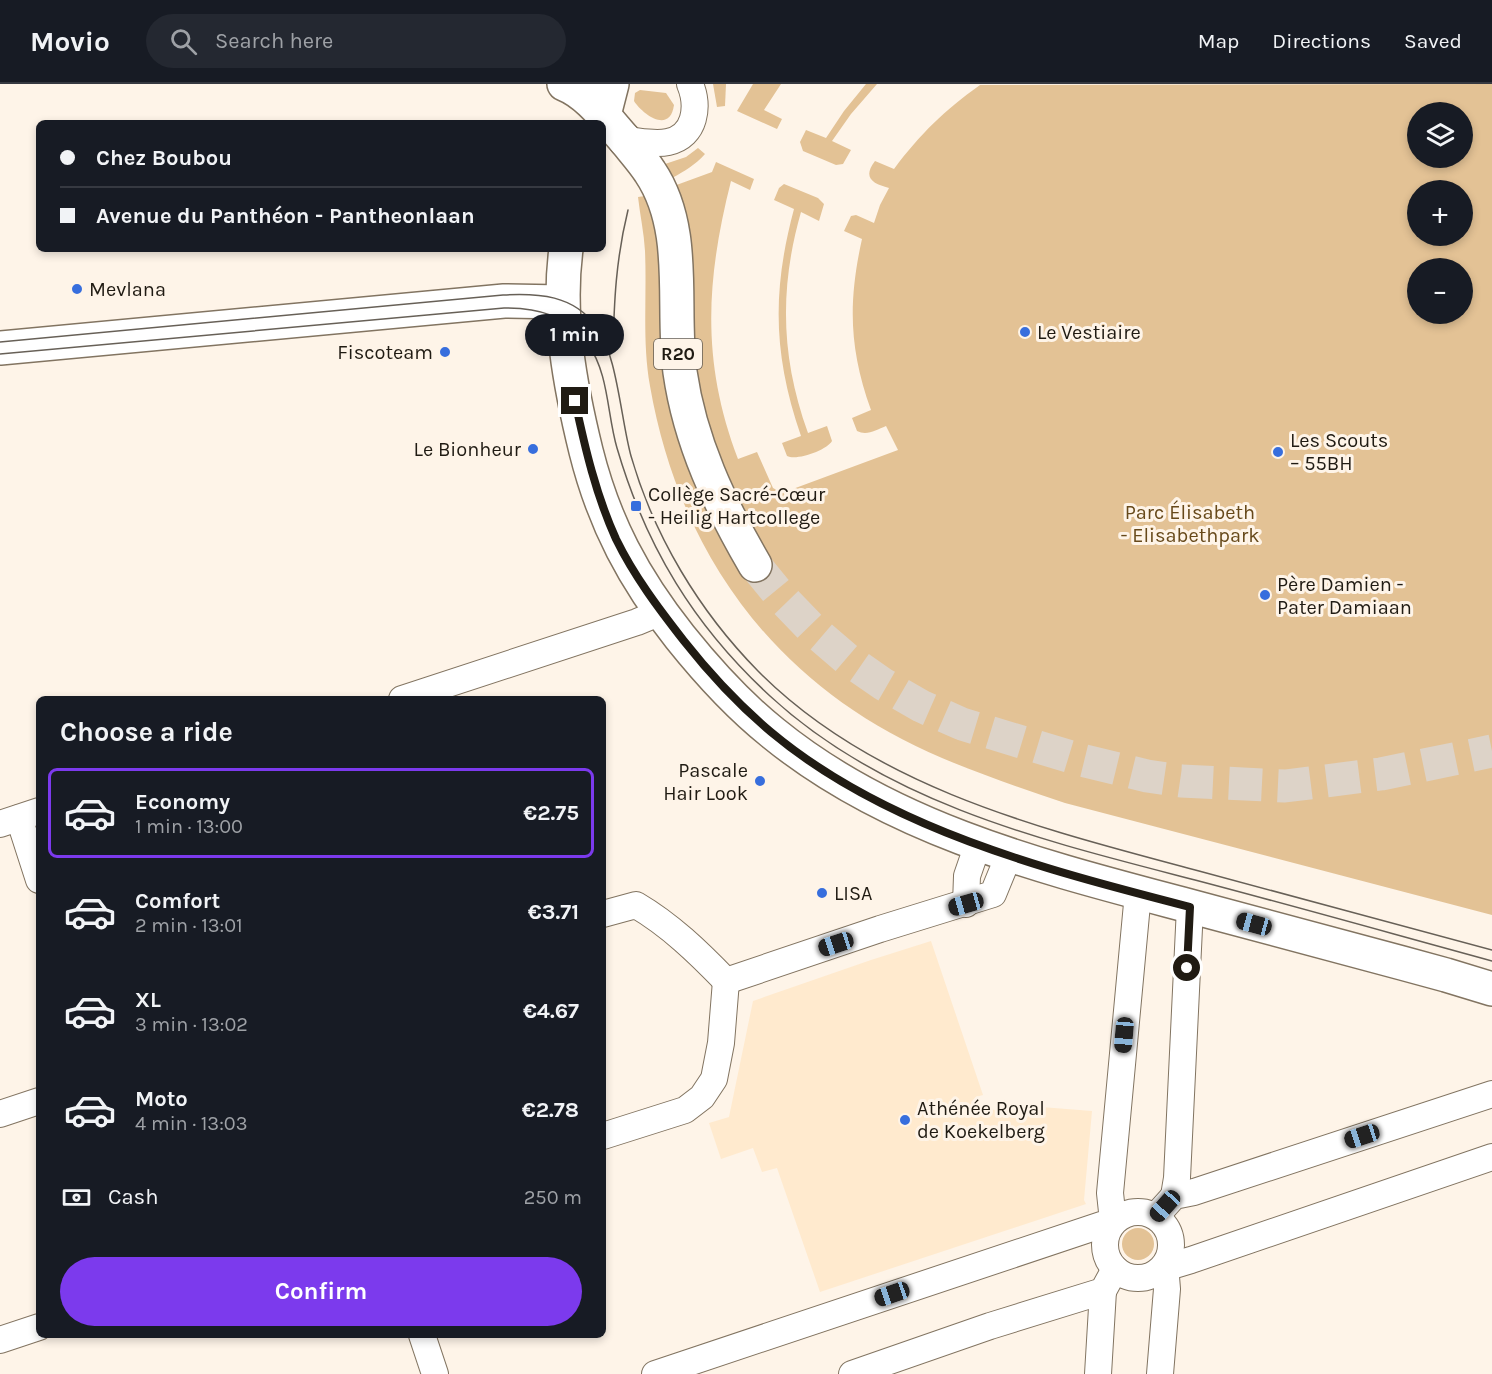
<!DOCTYPE html>
<meta charset="utf-8">
<style>
body{margin:0;font-family:Karla,sans-serif;background:#242831;color:#f1f3f6;height:100vh;display:flex;flex-direction:column;font-size:22px;white-space:nowrap}
*{box-sizing:border-box;margin:0}
p{font-size:20px;color:#9ea1a6}
.icon{flex:none;width:33px;height:33px;fill:none;stroke:currentColor;stroke-width:2;stroke-linecap:round;stroke-linejoin:round}
.map{position:relative;flex:1;overflow:hidden}
.side{position:absolute;left:36px;top:612px;width:570px;height:642px;display:flex;flex-direction:column;background:#171b24;border-radius:9px;box-shadow:0 3px 9px #0003}
.side>*{flex:none}
.banner{position:absolute;left:36px;top:36px;width:570px;height:132px;border-radius:9px;box-shadow:0 3px 9px #0003;display:grid;align-content:center;height:132px;padding:0 24px;background:#171b24}
.fabs{position:absolute;left:1407px;top:18px;display:grid;gap:12px}
.fabs a{display:grid;place-items:center;width:66px;height:66px;border-radius:50%;background:#171b24;box-shadow:0 3px 9px #0003;font-size:30px}
.end{position:absolute;width:27px;height:27px;margin:-14px;border:8px solid #201b13;background:#fff;box-shadow:0 0 0 3px #fff}
.from{border-radius:50%}
.bubble{position:absolute;height:42px;border-radius:21px;background:#171b24;box-shadow:0 3px 9px #0003;font-size:20px;font-weight:700;line-height:42px;text-align:center}
.car{position:absolute;width:18px;height:36px;margin:-18px -9px;border-radius:8px;box-shadow:0 0 4px 2px #0007;background:linear-gradient(#222 24%,#8ab4d8 0 40%,#222 0 76%,#8ab4d8 0 86%,#222 0)}
.banner b{display:flex;align-items:center;gap:21px;height:57px;font-size:22px}
.banner b+b{border-top:2px solid #363941}
.banner i{width:15px;height:15px;background:#f1f3f6}
ul{padding:0;list-style:none}
li{display:flex;align-items:center;gap:18px;height:90px;margin:0 12px 9px;padding:0 12px;border:3px solid transparent;border-radius:9px}
li div{flex:1}
li b{display:block;font-size:22px}
li em{font-style:normal;font-weight:700}
li.current{border-color:#7c3aed}
li>.icon{width:54px;height:54px;stroke-width:1.5}
h2{padding:0 24px;font-size:27px;line-height:72px}
.pay{display:flex;align-items:center;gap:15px;height:66px;padding:0 24px;font-size:22px}
.pay p{margin-inline-start:auto}
.cta{display:flex;gap:12px;margin-top:auto;padding:12px 24px}
.cta a{flex:1;height:69px;border-radius:36px;background:#7c3aed;color:#fff;font-size:24px;font-weight:700;line-height:69px;text-align:center}
header{display:flex;align-items:center;gap:36px;box-sizing:border-box;height:84px;padding:0 30px;background:#171b24;border-bottom:2px solid #363941}
header strong{font-size:28px}
nav{display:flex;gap:33px;margin-inline-start:auto;font-size:21px}
.search{width:420px;height:54px;background:#242831;display:flex;align-items:center;gap:15px;box-sizing:border-box;padding:0 21px;border-radius:33px;color:#9ea1a6;font-size:22px}
.map>svg:first-child{display:block}
.built{fill:#ffeace}
.green{fill:#e3c295;fill-rule:evenodd}
.lines{fill:none;stroke-linecap:round;stroke-linejoin:round}
.highway-tunnel{stroke:#ddd3c8;stroke-width:33;stroke-dasharray:33 16;stroke-linecap:butt}
.street-casing{stroke:#827461;stroke-width:28}
.secondary-casing{stroke:#827461;stroke-width:36}
.primary-casing{stroke:#827461;stroke-width:36}
.highway-casing{stroke:#827461;stroke-width:36}
.street{stroke:#fff;stroke-width:26}
.secondary{stroke:#fff;stroke-width:33}
.primary{stroke:#fff;stroke-width:33}
.highway{stroke:#fff;stroke-width:33}
.tram{stroke:#676057;stroke-width:1.5}
.route{stroke:#201b13;stroke-width:8}
.poi-dot{fill:#376edd;stroke:#fef4e8;stroke-width:2}
.labels{text-anchor:middle;dominant-baseline:central;stroke-width:6;stroke-linejoin:round;paint-order:stroke}
.shield{fill:#fef4e8;stroke:#635c53;stroke-width:1.5}
.shield-label{font-size:18px;font-weight:bold;fill:#201b13}
.poi-label{font-size:20px;fill:#201b13;stroke:#fef4e8;text-anchor:start}
.park-label{font-size:20px;fill:#67491a;stroke:#fef4e8}
</style>
<header>
<strong>Movio</strong>
<div class="search"><svg class="icon" aria-label="search" viewBox="0 0 24 24"><circle cx="10" cy="10" r="6"/><path d="M15 15l6 6"/></svg>Search here</div>
<nav><a>Map</a><a>Directions</a><a>Saved</a></nav>
</header>
<div class="map">
<svg width="1492" height="1290" viewBox="0 0 1492 1290">
<rect width="100%" height="100%" fill="#fef4e8"/>
<polygon class="built" points="931,857 983,1011 976,1013 980,1025 1015,1027 1016,1021 1092,1027 1084,1116 1086,1120 820,1208 777,1084 762,1088 753,1064 721,1075 709,1039 729,1033 753,917 871,876"/>
<g class="green">
<polygon points="713,0 726,0 725,22 717,23"/>
<polygon points="753,0 781,0 764,26 782,35 777,45 737,27"/>
<polygon points="866,0 877,0 851,30 832,57 851,66 843,80 836,81 803,67 800,58 806,46 826,54 844,27"/>
<path d="M1492,0V831L1065,719C1024,705 982,691 942,674C780,606 680,474 650,302C642,257 647,213 645,167C644,149 640,131 638,113L645,112C653,131 661,152 663,173C665,187 663,201 663,214C663,231 663,248 664,265C671,343 700,421 745,486L765,472C721,407 694,331 689,253C688,231 690,210 690,188C690,159 682,130 671,103L712,88L716,78L754,95L750,106L731,97C706,196 701,278 738,375L757,368L773,404L782,409L898,366L886,342C876,346 867,352 857,347L852,334L871,326C849,265 848,218 862,155L844,147L851,132L856,131L874,139L880,121L889,104C873,100 862,94 875,77L894,85C920,50 945,26 980,1ZM1418,28H1462V74H1418ZM1418,106H1462V152H1418ZM1418,184H1462V230H1418Z"/>
<path d="M640,6L666,9L674,21C670,50 643,31 634,17L635,9Z"/>
<path d="M698,64L705,70C695,81 685,87 672,94L665,80L686,73Z"/>
<path d="M784,100L818,114L824,120L819,137L801,128C779,205 781,274 808,349L827,342L832,357C827,366 797,377 787,372L782,359L801,352C773,271 772,207 794,125L774,116L779,104Z"/>
<circle cx="1138" cy="1160" r="16"/>
</g>
<g class="lines">
<polyline class="highway-tunnel" points="755,481 782,514 813,546 847,575 883,600 921,622 962,640 1081,676 1147,692 1181,697 1285,702 1381,690 1492,667"/>
<defs>
<g id="street">
<path d="M625,56C639,57 654,61 668,58C696,52 699,22 690,0"/>
<polyline points="402,615 637,538 661,528"/>
<polyline points="19,734 39,796"/>
<polyline points="0,740 39,727"/>
<polyline points="966,820 967,792 978,760"/>
<path d="M603,830L636,821C670,841 698,868 726,897"/>
<polyline points="726,897 880,845 993,810 1009,771"/>
<polyline points="0,1030 39,1017"/>
<polyline points="603,1052 685,1026 702,1013 714,995 721,959 726,897"/>
<polyline points="1174,1112 1177,1094 1190,823"/>
<circle cx="1138" cy="1161" r="33"/>
<polyline points="1156,1132 1174,1112 1194,1108 1492,1010"/>
<polyline points="422,1251 435,1290"/>
<polyline points="0,1256 39,1243"/>
<polyline points="655,1290 1113,1137 1110,1109 1138,809"/>
<polyline points="852,1290 990,1242 1103,1207 1115,1185"/>
<polyline points="1098,1290 1103,1207"/>
<polyline points="1160,1290 1167,1205 1165,1181 1171,1182 1191,1176 1492,1073"/>
</g>
<polyline id="secondary" points="0,264 504,217 562,218"/>
<g id="primary">
<path d="M564,0C589,10 607,36 625,56"/>
<polyline points="602,39 612,0"/>
<path d="M566,165C557,232 570,302 586,367C604,439 634,495 680,553C708,588 738,621 773,649C893,747 1047,784 1193,823C1278,846 1362,868 1446,891L1492,905"/>
</g>
<path id="highway" d="M625,56C633,66 643,77 650,88C689,146 671,222 680,288C690,358 720,421 755,481"/>
</defs>
<use href="#street" class="street-casing"/>
<use href="#secondary" class="secondary-casing"/>
<use href="#primary" class="primary-casing"/>
<use href="#highway" class="highway-casing"/>
<use href="#street" class="street"/>
<use href="#secondary" class="secondary"/>
<use href="#primary" class="primary"/>
<use href="#highway" class="highway"/>
<g class="tram">
<path d="M0,258L503,211C539,209 573,211 596,242C617,269 621,336 631,372C654,452 699,527 758,587C875,705 1043,745 1199,787C1297,813 1394,840 1492,866"/>
<path d="M613,267C614,217 616,175 628,126"/>
<path d="M0,270L504,224C538,224 567,231 588,260C609,290 607,330 617,364C646,463 694,542 770,612C887,720 1045,757 1195,796C1294,822 1393,850 1492,877"/>
</g>
</g>
<g class="lines">
<path class="route" d="M575,317C585,364 596,411 616,455C634,492 659,525 684,557C710,590 739,621 771,648C887,745 1047,786 1190,823L1187,884"/>
</g>
<g class="poi-dot">
<circle cx="77" cy="205" r="6"/>
<circle cx="1025" cy="248" r="6"/>
<circle cx="445" cy="268" r="6"/>
<circle cx="533" cy="365" r="6"/>
<circle cx="1278" cy="368" r="6"/>
<rect x="630" y="416" width="12" height="12" rx="3"/>
<circle cx="1265" cy="511" r="6"/>
<circle cx="760" cy="697" r="6"/>
<circle cx="822" cy="809" r="6"/>
<circle cx="905" cy="1036" r="6"/>
</g>
<g class="labels">
<rect class="shield" x="654" y="255" width="48" height="30" rx="4.5"/>
<g class="shield-label">
<text x="678" y="270">R20</text>
</g>
<g class="poi-label">
<text x="89" y="205">Mevlana</text>
<text x="1037" y="248">Le Vestiaire</text>
<text x="433" y="268" text-anchor="end">Fiscoteam</text>
<text x="1290" y="356">Les Scouts<tspan x="1290" dy="23">– 55BH</tspan></text>
<text x="521" y="365" text-anchor="end">Le Bionheur</text>
<text x="648" y="410">Collège Sacré-Cœur<tspan x="648" dy="23">- Heilig Hartcollege</tspan></text>
<text x="1277" y="500">Père Damien -<tspan x="1277" dy="23">Pater Damiaan</tspan></text>
<text x="748" y="686" text-anchor="end">Pascale<tspan x="748" dy="23">Hair Look</tspan></text>
<text x="834" y="809">LISA</text>
<text x="917" y="1024">Athénée Royal<tspan x="917" dy="23">de Koekelberg</tspan></text>
</g>
<g class="park-label">
<text x="1190" y="428">Parc Élisabeth<tspan x="1190" dy="23">- Elisabethpark</tspan></text>
</g>
</g>
</svg>
<div class="fabs">
<a><svg class="icon" aria-label="layers" viewBox="0 0 24 24"><path d="M12 4l9 5-9 5-9-5zM3 14l9 5 9-5"/></svg></a>
<a>+</a>
<a>−</a>
</div>
<i class="end from" style="left:1187px;top:884px"></i>
<i class="end" style="left:575px;top:317px"></i>
<div class="bubble" style="left:525px;top:230px;width:99px">1 min</div>
<i class="car" style="left:966px;top:820px;rotate:254deg"></i>
<i class="car" style="left:1254px;top:840px;rotate:285deg"></i>
<i class="car" style="left:836px;top:860px;rotate:252deg"></i>
<i class="car" style="left:1124px;top:951px;rotate:185deg"></i>
<i class="car" style="left:1362px;top:1052px;rotate:252deg"></i>
<i class="car" style="left:1165px;top:1122px;rotate:222deg"></i>
<i class="car" style="left:892px;top:1210px;rotate:251deg"></i>
<div class="banner">
<b><i class="from"></i>Chez Boubou</b>
<b><i></i>Avenue du Panthéon - Pantheonlaan</b>
</div>
<section class="side">
<h2>Choose a ride</h2>
<ul>
<li class="current"><svg class="icon" aria-label="car" viewBox="0 0 24 24"><path d="M5 17H2v-5l4-1 3-4h7l3 4 3 1v5h-3M9 17h6M6 11h13"/><circle cx="7" cy="17" r="2"/><circle cx="17" cy="17" r="2"/></svg><div><b>Economy</b><p>1 min · 13:00</p></div><em>€2.75</em></li>
<li><svg class="icon" aria-label="car" viewBox="0 0 24 24"><path d="M5 17H2v-5l4-1 3-4h7l3 4 3 1v5h-3M9 17h6M6 11h13"/><circle cx="7" cy="17" r="2"/><circle cx="17" cy="17" r="2"/></svg><div><b>Comfort</b><p>2 min · 13:01</p></div><em>€3.71</em></li>
<li><svg class="icon" aria-label="car" viewBox="0 0 24 24"><path d="M5 17H2v-5l4-1 3-4h7l3 4 3 1v5h-3M9 17h6M6 11h13"/><circle cx="7" cy="17" r="2"/><circle cx="17" cy="17" r="2"/></svg><div><b>XL</b><p>3 min · 13:02</p></div><em>€4.67</em></li>
<li><svg class="icon" aria-label="car" viewBox="0 0 24 24"><path d="M5 17H2v-5l4-1 3-4h7l3 4 3 1v5h-3M9 17h6M6 11h13"/><circle cx="7" cy="17" r="2"/><circle cx="17" cy="17" r="2"/></svg><div><b>Moto</b><p>4 min · 13:03</p></div><em>€2.78</em></li>
</ul>
<div class="pay"><svg class="icon" aria-label="cash" viewBox="0 0 24 24"><path d="M3 7h18v10H3z"/><circle cx="12" cy="12" r="2"/></svg>Cash<p>250 m</p></div>
<div class="cta"><a>Confirm</a></div>
</section>
</div>
